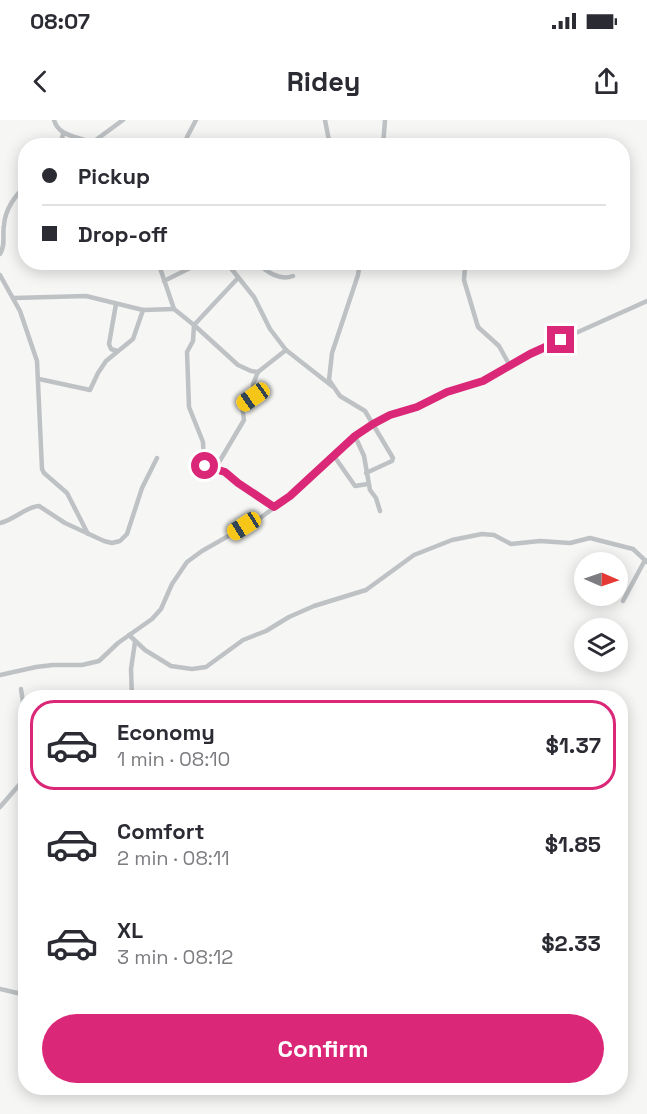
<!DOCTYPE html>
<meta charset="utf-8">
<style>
body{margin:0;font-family:"Space Grotesk",sans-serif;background:#f2f2f3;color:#2b2b33;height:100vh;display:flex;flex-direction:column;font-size:22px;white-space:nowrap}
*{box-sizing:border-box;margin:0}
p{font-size:20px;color:#7c7c81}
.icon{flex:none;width:33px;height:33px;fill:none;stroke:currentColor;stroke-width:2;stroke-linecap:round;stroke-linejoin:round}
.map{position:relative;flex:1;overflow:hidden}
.drawer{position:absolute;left:18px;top:570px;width:610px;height:405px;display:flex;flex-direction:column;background:#fff;border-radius:24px;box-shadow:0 3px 15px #0003}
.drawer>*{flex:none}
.banner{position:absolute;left:18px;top:18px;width:612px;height:132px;border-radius:24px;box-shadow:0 3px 15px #0003;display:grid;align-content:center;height:132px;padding:0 24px;background:#fff}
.needle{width:39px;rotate:92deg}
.buttons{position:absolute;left:574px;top:432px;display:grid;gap:12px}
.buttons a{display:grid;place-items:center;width:54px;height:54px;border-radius:50%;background:#fff;box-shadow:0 3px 15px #0003;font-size:30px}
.end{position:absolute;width:27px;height:27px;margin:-14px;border:8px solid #db2777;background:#fff;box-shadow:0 0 0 3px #fff}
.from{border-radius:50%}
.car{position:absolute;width:18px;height:36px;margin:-18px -9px;border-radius:8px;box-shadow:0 0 4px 2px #0007;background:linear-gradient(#f5c518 24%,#345 0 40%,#f5c518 0 76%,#345 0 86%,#f5c518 0)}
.banner b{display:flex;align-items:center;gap:21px;height:57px;font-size:22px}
.banner b+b{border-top:2px solid #e1e1e2}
.banner i{width:15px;height:15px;background:#2b2b33}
ul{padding:10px 0 0;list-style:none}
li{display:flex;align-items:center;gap:18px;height:90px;margin:0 12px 9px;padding:0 12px;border:3px solid transparent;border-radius:24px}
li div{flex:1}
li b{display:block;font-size:22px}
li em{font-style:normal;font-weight:700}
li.selected{border-color:#db2777}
li>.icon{width:54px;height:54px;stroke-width:1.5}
.primary-button{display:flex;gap:12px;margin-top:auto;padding:12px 24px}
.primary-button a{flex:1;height:69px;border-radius:36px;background:#db2777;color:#fff;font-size:24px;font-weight:700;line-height:69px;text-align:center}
.status{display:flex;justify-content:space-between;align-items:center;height:42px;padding:0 30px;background:#fff;direction:ltr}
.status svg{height:16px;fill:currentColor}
header{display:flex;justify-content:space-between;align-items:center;height:78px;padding:0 24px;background:#fff;font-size:27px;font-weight:700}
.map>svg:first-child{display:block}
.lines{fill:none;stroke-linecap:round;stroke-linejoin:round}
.street{stroke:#bec2c5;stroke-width:4.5}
.route{stroke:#db2777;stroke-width:8}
</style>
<div class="status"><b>08:07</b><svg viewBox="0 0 49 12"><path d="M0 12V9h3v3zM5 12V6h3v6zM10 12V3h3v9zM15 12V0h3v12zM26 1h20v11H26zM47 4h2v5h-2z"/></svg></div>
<header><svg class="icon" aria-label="back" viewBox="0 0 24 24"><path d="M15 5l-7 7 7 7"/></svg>Ridey<svg class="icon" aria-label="share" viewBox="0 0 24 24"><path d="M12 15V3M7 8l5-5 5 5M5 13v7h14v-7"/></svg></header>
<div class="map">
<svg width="647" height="994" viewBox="0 0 647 994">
<rect width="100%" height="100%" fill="#f6f6f4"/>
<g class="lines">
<g class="street">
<path d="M54,0C59,19 84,16 98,26"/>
<polyline points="325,0 330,26"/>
<polyline points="93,22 123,0"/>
<polyline points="61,26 63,13"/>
<polyline points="185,26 187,17 196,0"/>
<polyline points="383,26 385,0"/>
<path d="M0,134C6,125 2,115 4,105C5,90 15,75 26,66"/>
<polyline points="158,142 174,189 194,205 238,245 251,251 258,252 286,230"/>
<polyline points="226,142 254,177 270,209 286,230 332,266"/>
<path d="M257,142C266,152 280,161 293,156"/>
<polyline points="360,142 358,155 332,233 329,260 340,276 365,291 393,338 392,341 366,353"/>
<polyline points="465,147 464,160 478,207 499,226 510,246"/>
<polyline points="0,155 20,191 37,241 42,349 44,353 67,373 88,414"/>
<polyline points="238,158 194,205 193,221 187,232 189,287 203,322 204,345 225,352 238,363 274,387"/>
<polyline points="164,161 202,142"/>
<polyline points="14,178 86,176 143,190 174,189"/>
<polyline points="116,184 109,224 111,229 117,231"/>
<polyline points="39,259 90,270 98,253 106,241 133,219 143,190"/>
<polyline points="355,316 364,336 370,370 376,378 380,391"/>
<polyline points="334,336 355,366 368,364"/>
<polyline points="215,349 244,300 242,286 254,275 253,264 258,252"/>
<path d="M0,403C14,400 27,386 39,386L65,403L104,421L112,423L120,421L127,414L142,368L157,338"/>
<polyline points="623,481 645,440"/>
<polyline points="129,515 145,530 171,546 192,549 206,547 243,520 266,511 289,497 314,486 366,470 414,435 452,420 482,414 494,415 511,424 540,421 570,423 590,418 633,429 647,442"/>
<polyline points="0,555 36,547 53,545 82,545 99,541 118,523 152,499 161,489 172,464 187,442 202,431 260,398 290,376 363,310 390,295 417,287 447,272 483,261 529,234 647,181"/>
<polyline points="21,569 26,602"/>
<polyline points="132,578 131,549 135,522"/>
<polyline points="0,687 26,657"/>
<polyline points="0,869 26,875"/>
</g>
</g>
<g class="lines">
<polyline class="route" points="205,346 225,352 238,363 274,387 290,376 355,316 373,304 390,295 417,287 447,272 483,261 530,234 561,220"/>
</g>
</svg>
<div class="buttons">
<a><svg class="needle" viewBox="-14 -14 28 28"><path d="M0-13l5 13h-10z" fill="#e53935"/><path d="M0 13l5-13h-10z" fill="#7c7c81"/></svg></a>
<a><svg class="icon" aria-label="layers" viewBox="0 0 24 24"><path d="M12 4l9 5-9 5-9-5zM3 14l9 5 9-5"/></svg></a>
</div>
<i class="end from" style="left:205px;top:346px"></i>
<i class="end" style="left:561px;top:220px"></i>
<i class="car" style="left:253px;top:277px;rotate:235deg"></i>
<i class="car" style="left:244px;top:406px;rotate:238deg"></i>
<div class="banner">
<b><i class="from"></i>Pickup</b>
<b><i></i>Drop-off</b>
</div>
<section class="drawer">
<ul>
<li class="selected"><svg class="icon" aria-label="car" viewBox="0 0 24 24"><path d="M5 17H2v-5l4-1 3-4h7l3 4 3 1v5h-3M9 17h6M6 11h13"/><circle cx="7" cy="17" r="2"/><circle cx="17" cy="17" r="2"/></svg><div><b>Economy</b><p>1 min · 08:10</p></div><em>$1.37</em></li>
<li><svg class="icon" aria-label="car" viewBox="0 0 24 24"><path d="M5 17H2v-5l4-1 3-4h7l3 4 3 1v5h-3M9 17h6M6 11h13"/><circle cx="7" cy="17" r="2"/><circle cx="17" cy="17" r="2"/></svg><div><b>Comfort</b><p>2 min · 08:11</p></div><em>$1.85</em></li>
<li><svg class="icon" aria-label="car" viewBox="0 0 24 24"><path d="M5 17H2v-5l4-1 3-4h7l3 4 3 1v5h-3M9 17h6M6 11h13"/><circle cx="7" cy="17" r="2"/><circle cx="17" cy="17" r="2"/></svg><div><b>XL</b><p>3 min · 08:12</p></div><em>$2.33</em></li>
</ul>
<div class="primary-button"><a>Confirm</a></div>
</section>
</div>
